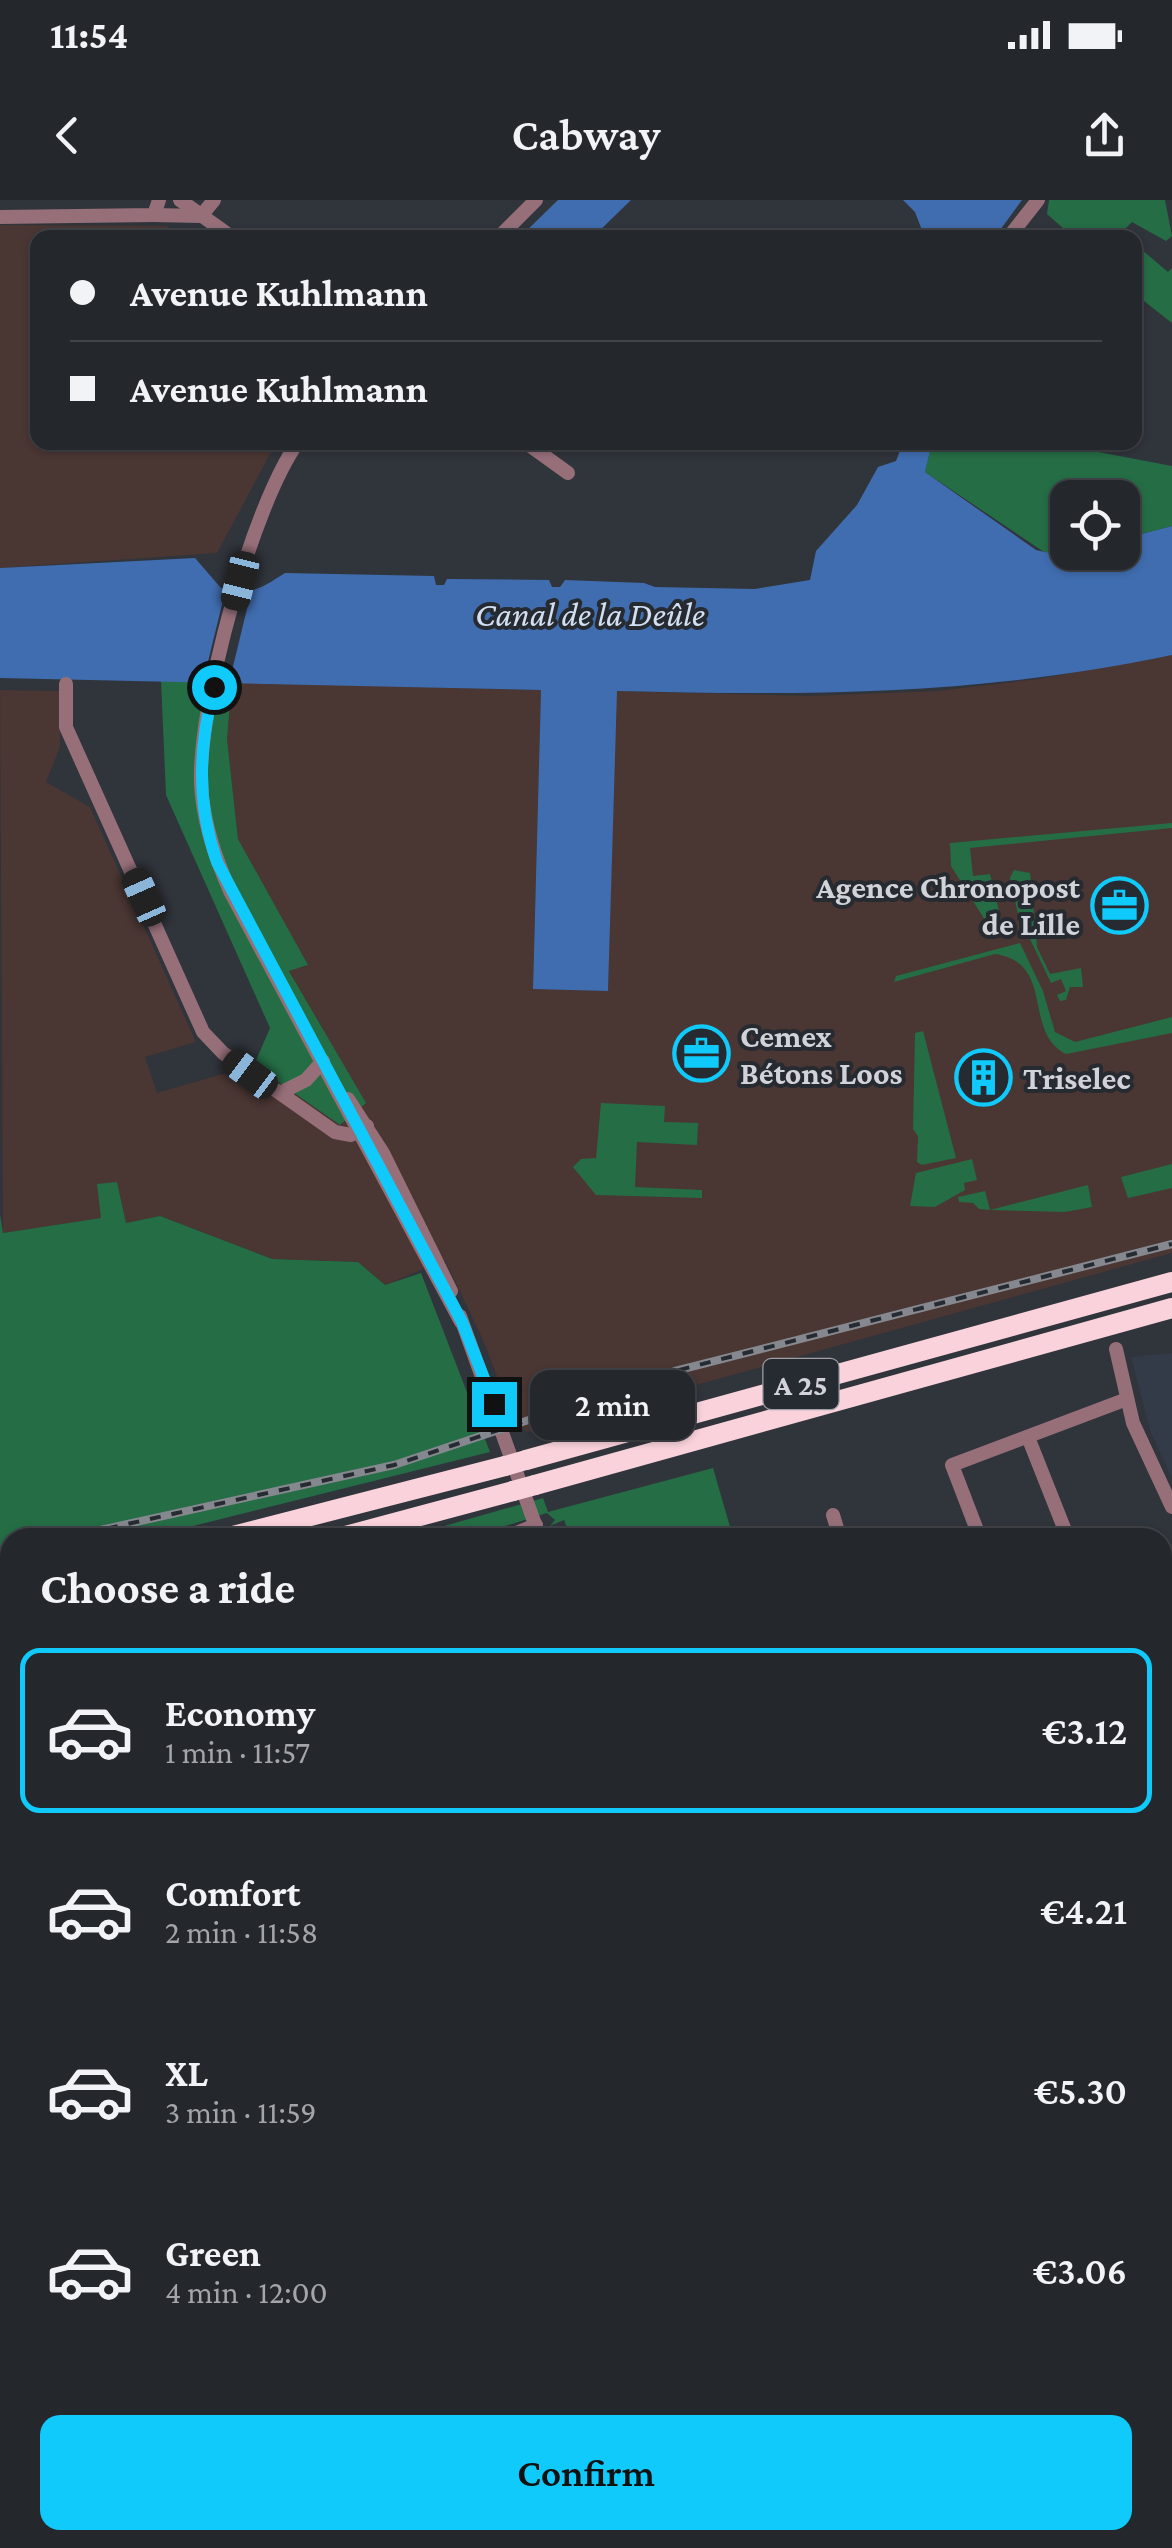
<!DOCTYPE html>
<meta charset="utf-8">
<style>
body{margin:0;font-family:"Crimson Pro",serif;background:#303338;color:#f1f3f6;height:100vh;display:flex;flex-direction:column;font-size:38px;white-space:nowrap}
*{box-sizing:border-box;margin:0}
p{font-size:32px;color:#a3a5a9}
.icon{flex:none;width:55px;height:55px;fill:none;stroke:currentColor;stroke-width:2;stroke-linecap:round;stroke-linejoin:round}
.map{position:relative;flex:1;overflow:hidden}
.drawer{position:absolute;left:0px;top:1328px;width:1172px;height:1022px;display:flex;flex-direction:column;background:#24272c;border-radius:30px 30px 0 0;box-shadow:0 2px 8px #0004,0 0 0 2px #414448}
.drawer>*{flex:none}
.hud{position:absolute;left:30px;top:30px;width:1112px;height:220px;border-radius:20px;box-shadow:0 2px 8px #0004,0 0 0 2px #414448;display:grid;align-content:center;height:220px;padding:0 40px;background:#24272c}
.fabs{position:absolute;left:1050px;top:280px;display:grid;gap:20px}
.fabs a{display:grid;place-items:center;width:90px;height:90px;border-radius:20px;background:#24272c;box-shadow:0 2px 8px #0004,0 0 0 2px #414448;font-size:50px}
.end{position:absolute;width:45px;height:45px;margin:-22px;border:12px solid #0fcafa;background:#111;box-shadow:0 0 0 5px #111}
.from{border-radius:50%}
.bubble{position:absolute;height:70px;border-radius:20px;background:#24272c;box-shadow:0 2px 8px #0004,0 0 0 2px #414448;font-size:32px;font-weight:600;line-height:70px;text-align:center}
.car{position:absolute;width:30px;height:60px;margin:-30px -15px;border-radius:12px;box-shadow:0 0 8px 2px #0007;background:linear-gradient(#222 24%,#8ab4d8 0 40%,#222 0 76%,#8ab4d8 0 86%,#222 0)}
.hud b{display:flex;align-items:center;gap:35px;height:95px;font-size:38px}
.hud b+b{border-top:2px solid #414448}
.hud i{width:25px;height:25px;background:#f1f3f6}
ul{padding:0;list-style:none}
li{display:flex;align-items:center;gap:30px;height:165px;margin:0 20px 15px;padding:0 20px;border:5px solid transparent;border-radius:20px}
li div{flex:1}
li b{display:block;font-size:38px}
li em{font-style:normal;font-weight:600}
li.active{border-color:#0fcafa}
li>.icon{width:90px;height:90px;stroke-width:1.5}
h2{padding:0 40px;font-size:45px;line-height:120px}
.cta{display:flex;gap:20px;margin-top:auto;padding:20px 40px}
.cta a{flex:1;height:115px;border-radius:20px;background:#0fcafa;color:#111;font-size:40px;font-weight:600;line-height:115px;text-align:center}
.status{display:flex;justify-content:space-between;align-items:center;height:70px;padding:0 50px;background:#24272c;direction:ltr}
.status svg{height:28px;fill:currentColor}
header{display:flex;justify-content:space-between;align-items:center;height:130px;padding:0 40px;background:#24272c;font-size:45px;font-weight:600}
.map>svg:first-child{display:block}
.built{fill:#343b48}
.industrial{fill:#4a3633}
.green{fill:#256d45}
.water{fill:#406daf}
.pier{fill:#30343b}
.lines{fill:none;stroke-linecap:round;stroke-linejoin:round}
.minor{stroke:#966f79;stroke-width:14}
.major{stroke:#f7a7bd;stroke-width:18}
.highway{stroke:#f9d2db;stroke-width:20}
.rail-casing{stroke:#85888e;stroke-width:8}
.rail{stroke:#262a31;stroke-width:4;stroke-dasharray:11;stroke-linecap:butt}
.highway-bridge{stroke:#f9d2db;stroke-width:20}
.route{stroke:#0fcafa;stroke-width:12}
.labels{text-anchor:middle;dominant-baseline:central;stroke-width:8;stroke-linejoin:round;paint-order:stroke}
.shield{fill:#262a31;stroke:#9ea0a6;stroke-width:2.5}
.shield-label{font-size:30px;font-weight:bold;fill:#d1d3d8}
.poi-label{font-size:32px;font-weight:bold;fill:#d1d3d8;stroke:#262a31;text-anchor:start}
.water-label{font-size:35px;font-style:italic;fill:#d2dff1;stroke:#262a31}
</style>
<div class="status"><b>11:54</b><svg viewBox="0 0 49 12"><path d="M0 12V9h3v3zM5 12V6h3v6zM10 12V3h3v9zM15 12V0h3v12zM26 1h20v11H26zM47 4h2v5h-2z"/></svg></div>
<header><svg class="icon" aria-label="back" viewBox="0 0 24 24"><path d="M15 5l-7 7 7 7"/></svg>Cabway<svg class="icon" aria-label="share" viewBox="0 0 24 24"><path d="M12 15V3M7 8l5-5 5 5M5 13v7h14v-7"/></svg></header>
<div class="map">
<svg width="1172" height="2348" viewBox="0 0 1172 2348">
<rect width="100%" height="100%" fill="#30343b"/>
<polygon class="built" points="1172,1153 1172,1278 1150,1230 1131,1157"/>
<g class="industrial">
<polygon points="0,25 166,26 184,37 38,38 38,242 276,243 217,353 0,368"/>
<polygon points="1172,455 1172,1053 527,1232 514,1220 483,1140 445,1060 385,1085 358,1062 272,1059 160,1016 126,1023 117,983 102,1018 3,1033 0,490 61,491 60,547 46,582 90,607 196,842 145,857 157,893 254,865 340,925 365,903 289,770 307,766 238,639 227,539 232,482 541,490 533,788 608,791 616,491 808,496 937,491 1038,479"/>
</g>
<g class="green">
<polygon points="1049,0 1165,0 1172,36 1166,41 1132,22 1122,32 1128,37 1073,37 1047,14"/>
<polygon points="1135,44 1168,72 1172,68 1172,123 1135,94"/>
<polygon points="932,242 1051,243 1172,266 1172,326 1123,339 1122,298 1068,298 1069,353 1047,354 925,272"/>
<polygon points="161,481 232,482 227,539 238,639 308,765 289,771 366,903 340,925 254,865 270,828 166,595"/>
<polygon points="1172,623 1172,628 970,648 973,676 990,674 1002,724 985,732 988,725 951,666 950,643"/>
<polygon points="1014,670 1030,673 1037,747 1050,774 1081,768 1083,787 1070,787 1066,800 1060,801 1057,795 1066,791 1061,779 1051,783 1018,714 1010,678"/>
<path d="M1020,743L1043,791L1055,832L1075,842L1172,817V833L1066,854C1022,832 1056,763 995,754L894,782L896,776Z"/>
<polygon points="923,831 956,958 922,965 917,962 918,936 913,929 915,833"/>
<polygon points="601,903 665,906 664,922 698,923 697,945 637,942 635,987 702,990 702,998 596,995 573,967 581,959 596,958"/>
<polygon points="972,959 977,980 964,983 965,990 935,1007 910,1006 916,973"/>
<polygon points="1172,964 1172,988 1128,998 1121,977"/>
<polygon points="117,982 126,1023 160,1016 272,1059 358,1062 385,1085 421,1073 490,1252 149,1337 10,1338 10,1368 0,1370 0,1014 3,1033 101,1018 97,984"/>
<polygon points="1088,985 1092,1007 1065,1012 990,1010 979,1009 973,1003 959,1002 958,997 985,991 990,1010"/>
<polygon points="713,1268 733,1337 650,1337 647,1331 632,1337 563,1337 568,1331 564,1320 550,1326 555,1320 547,1313 470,1337 402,1338 543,1298 548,1312"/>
</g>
<g class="water">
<polygon points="558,0 631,0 593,37 520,37"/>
<polygon points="903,0 1022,0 995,37 925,38 915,12"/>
<path d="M903,243H932L925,272L1036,350L1058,355L1122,352L1123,339L1172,326V455C984,495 807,496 617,491L608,791L533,789L541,490L0,478V368L195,358L221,388C255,394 258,390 285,373L434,376L436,385H444L447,379L549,380L552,387H560L565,380L644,383L655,387L755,389L810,380L816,351L857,305L878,267L896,261Z"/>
</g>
<polygon class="pier" points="227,384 253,384 228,487 202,486"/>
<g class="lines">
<g class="minor">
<polyline points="180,0 233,38"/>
<polyline points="154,15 201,16 214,0"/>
<polyline points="0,17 154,15 159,0"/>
<polyline points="498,38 536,0"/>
<polyline points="1008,38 1038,0"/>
<path d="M298,242C252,306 198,505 201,584C203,623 215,658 231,693L461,1122"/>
<polyline points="525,242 568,273"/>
<polyline points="66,484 66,527 203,832 223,853 335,932 351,935 367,926"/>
<polyline points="282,892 306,880 323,861"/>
<polyline points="348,899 383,953 451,1091"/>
<polyline points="460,1116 540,1338"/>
<polyline points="1116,1149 1133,1223 1172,1307"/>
<polyline points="1028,1237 1068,1338"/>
<polyline points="833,1315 840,1338"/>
<polyline points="504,1338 536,1325"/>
<polyline points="980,1338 952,1265 1127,1199"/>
<polyline points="1162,1390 1172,1387"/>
<polyline points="0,1451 10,1449"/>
<polyline points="1162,1472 1172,1469"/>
<polyline points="1162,1521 1172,1561"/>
<polyline points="1162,1658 1172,1656"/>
<polyline points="0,1746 10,1758"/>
<polyline points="0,2010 10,2001"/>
<polyline points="0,2077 10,2090"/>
<polyline points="0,2303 10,2300"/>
<polyline points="58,2340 71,2348"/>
<polyline points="283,2340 286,2348"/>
<polyline points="929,2340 932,2348"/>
<polyline points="87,2348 92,2340"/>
<polyline points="166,2348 197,2340"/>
<polyline points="619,2348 619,2340"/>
</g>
<g class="major">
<polyline points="1162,2176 1172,2170"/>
<polyline points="661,2348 728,2340"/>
<polyline points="737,2348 761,2340"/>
</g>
<g class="highway">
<polyline points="526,1260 1172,1082"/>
<polyline points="535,1285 1172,1108"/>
<polyline points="225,1338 505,1266"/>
<polyline points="338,1338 513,1291"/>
<polyline points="0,1387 10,1385"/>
<polyline points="0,1413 10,1411"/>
</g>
<defs>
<g id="rail">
<polyline points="64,1338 394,1265 675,1171 1172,1044"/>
<polyline points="0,1351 10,1349"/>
</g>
</defs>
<use href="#rail" class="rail-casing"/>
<use href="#rail" class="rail"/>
<g class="highway-bridge">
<polyline points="505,1266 526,1260"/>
<polyline points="513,1291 535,1285"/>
</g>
</g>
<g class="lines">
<path class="route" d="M214,487C199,547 196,602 217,662L462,1122L494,1204"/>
</g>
<defs>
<symbol id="office-ring" viewBox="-11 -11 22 22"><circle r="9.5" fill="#262a31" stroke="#0fcafa" stroke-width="1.5"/><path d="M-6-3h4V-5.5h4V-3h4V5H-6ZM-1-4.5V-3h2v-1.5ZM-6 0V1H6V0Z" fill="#0fcafa"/></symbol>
<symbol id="building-ring" viewBox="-11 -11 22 22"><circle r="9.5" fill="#262a31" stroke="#0fcafa" stroke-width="1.5"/><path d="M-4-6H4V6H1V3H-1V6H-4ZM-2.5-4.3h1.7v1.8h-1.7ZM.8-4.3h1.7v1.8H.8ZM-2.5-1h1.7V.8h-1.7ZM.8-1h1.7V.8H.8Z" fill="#0fcafa"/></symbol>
</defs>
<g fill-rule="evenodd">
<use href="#office-ring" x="1088" y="674" width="63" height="63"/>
<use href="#office-ring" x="670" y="822" width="63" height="63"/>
<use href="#building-ring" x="952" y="846" width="63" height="63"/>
</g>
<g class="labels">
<rect class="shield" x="763.5" y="1159" width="75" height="50" rx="8"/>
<g class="shield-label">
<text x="801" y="1184">A 25</text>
</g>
<g class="poi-label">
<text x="1080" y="687" text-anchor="end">Agence Chronopost<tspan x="1080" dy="37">de Lille</tspan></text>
<text x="740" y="836">Cemex<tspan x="740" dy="37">Bétons Loos</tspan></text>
<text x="1023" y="878">Triselec</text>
</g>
<g class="water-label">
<text x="590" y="414">Canal de la Deûle</text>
</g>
</g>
</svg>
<div class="fabs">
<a><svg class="icon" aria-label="locate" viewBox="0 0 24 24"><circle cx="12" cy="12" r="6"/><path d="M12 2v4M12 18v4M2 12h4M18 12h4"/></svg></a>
</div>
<i class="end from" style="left:214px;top:487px"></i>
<i class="end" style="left:494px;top:1204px"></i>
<div class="bubble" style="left:530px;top:1170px;width:165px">2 min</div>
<i class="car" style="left:240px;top:381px;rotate:194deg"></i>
<i class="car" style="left:144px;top:697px;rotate:336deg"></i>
<i class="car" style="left:250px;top:874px;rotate:307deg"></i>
<div class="hud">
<b><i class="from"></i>Avenue Kuhlmann</b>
<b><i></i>Avenue Kuhlmann</b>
</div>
<section class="drawer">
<h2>Choose a ride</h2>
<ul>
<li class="active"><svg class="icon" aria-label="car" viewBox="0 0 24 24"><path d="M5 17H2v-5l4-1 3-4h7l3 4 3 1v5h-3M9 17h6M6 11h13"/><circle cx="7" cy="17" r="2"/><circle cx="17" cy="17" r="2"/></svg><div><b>Economy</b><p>1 min · 11:57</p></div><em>€3.12</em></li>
<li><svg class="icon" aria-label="car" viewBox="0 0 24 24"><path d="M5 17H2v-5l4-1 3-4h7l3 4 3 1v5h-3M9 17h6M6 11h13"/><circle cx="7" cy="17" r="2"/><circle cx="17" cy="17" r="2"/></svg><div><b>Comfort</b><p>2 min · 11:58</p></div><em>€4.21</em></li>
<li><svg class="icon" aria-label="car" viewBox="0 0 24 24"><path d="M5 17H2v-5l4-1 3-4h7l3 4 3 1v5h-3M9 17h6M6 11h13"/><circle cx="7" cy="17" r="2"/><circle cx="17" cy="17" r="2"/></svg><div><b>XL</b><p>3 min · 11:59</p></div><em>€5.30</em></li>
<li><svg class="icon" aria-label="car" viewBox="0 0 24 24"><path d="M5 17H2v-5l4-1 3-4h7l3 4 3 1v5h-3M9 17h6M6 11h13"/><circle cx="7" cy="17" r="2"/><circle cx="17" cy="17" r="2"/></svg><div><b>Green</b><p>4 min · 12:00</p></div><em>€3.06</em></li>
</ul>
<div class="cta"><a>Confirm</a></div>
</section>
</div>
